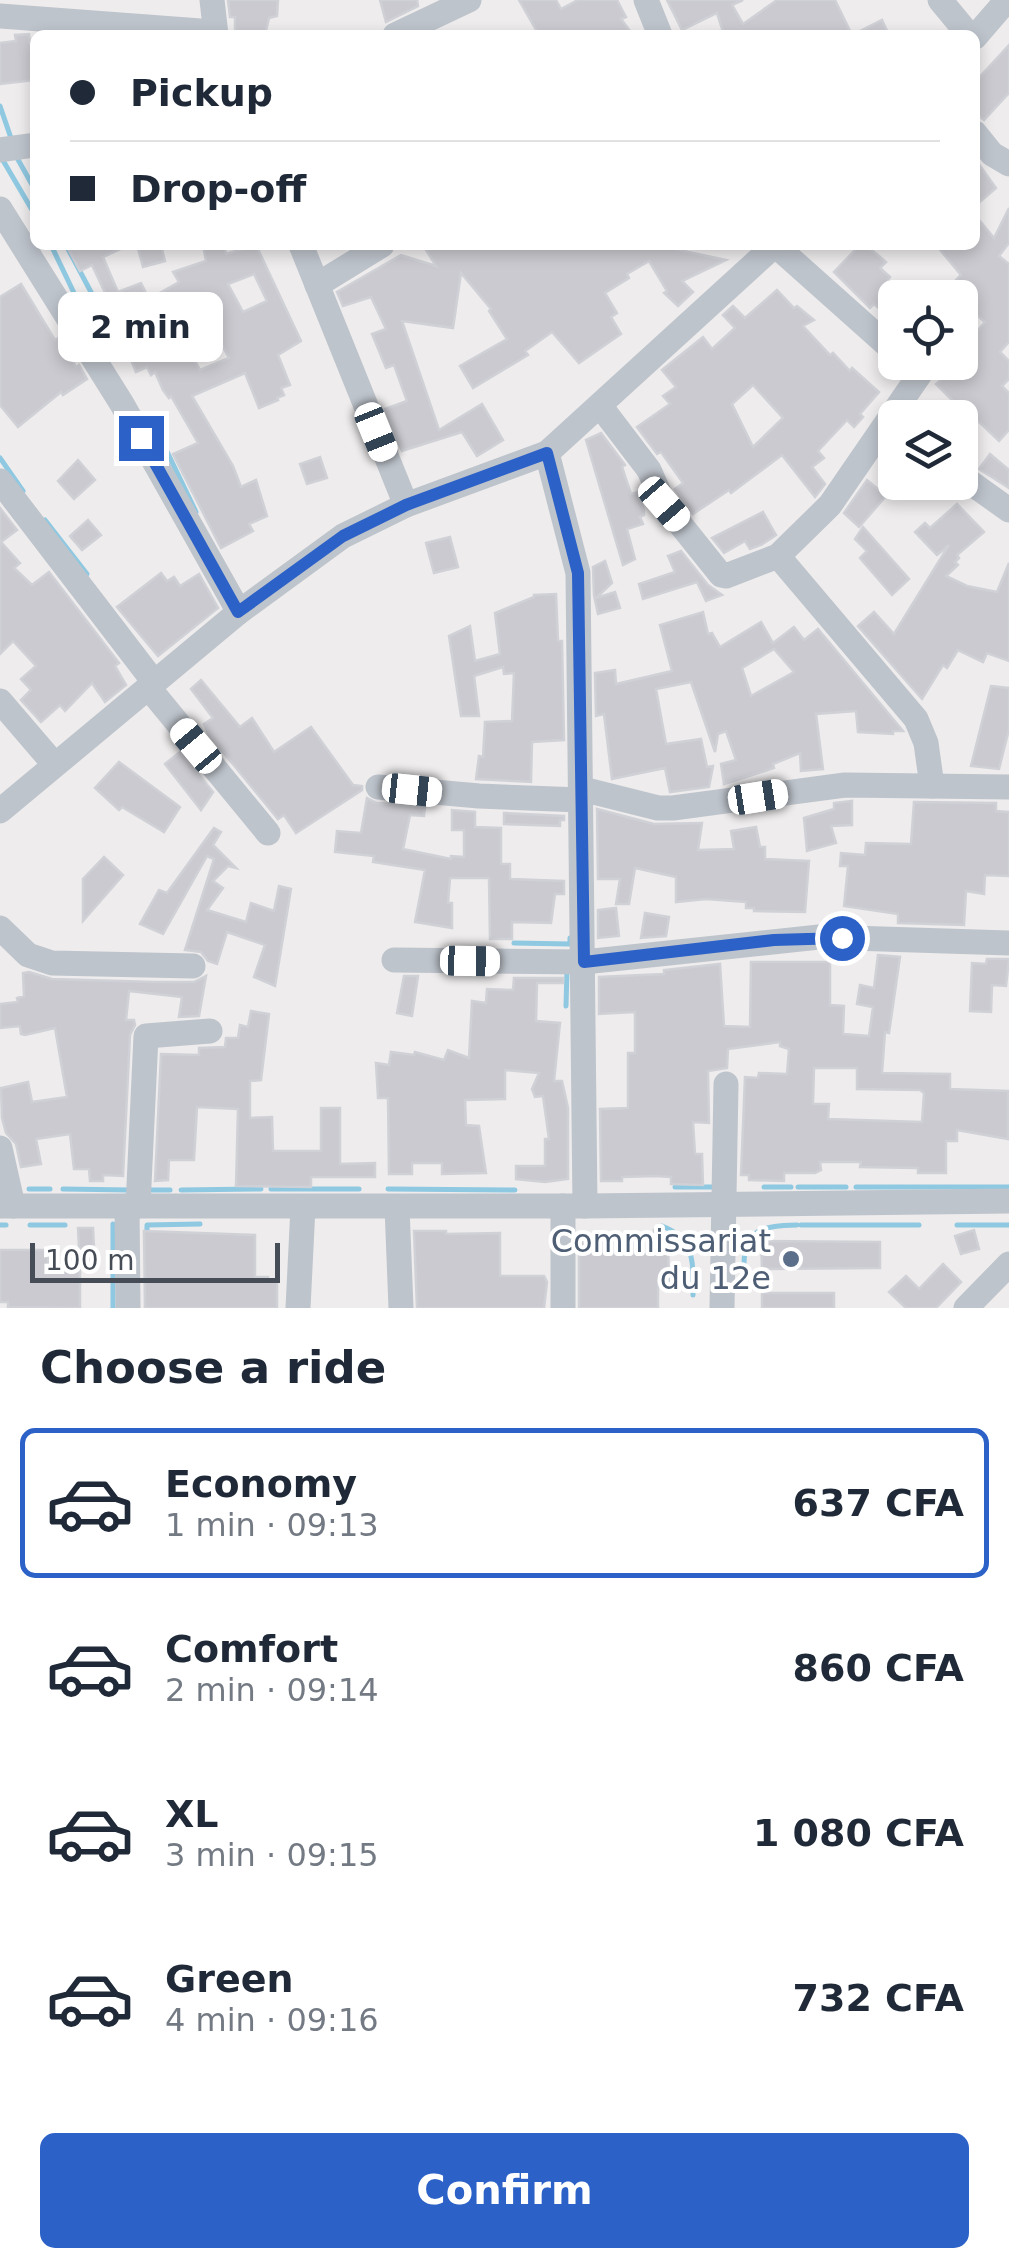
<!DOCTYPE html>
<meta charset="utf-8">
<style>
body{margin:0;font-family:"DejaVu Sans",sans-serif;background:#f6f6f7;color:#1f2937;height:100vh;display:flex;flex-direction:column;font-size:38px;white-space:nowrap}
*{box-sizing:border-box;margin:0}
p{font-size:32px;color:#747a83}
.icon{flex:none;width:55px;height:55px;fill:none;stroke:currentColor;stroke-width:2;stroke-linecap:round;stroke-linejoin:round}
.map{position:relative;height:1308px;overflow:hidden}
.drawer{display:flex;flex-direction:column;background:#fff;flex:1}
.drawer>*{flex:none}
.hud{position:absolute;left:30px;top:30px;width:950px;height:220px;border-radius:15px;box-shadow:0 5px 15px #0003;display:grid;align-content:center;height:220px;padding:0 40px;background:#fff}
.controls{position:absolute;left:878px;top:280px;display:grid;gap:20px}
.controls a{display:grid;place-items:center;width:100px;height:100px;border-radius:15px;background:#fff;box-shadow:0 5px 15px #0003;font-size:50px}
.scale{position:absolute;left:30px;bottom:25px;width:250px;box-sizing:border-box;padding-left:10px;border:5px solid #464d57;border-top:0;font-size:28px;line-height:35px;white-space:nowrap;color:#464d57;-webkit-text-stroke:8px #fff;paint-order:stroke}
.end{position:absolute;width:45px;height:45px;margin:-22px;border:12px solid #2c61c7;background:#fff;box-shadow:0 0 0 5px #fff}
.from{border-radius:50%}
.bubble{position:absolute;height:70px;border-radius:15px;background:#fff;box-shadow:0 5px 15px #0003;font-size:32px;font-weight:800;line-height:70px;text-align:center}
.car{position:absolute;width:30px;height:60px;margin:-30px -15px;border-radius:12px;box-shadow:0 0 8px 2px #0007;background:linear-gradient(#fff 24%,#345 0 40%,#fff 0 76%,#345 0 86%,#fff 0)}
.hud b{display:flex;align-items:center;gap:35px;height:95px;font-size:38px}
.hud b+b{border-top:2px solid #e0e1e3}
.hud i{width:25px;height:25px;background:#1f2937}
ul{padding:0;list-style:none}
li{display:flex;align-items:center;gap:30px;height:150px;margin:0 20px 15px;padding:0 20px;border:5px solid transparent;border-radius:15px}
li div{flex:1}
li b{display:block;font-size:38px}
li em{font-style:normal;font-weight:800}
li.current{border-color:#2c61c7}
li>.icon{width:90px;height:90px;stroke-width:1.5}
h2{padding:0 40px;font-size:45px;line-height:120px}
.primary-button{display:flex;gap:20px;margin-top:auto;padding:20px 40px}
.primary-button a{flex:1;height:115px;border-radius:15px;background:#2c61c7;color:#fff;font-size:40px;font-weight:800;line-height:115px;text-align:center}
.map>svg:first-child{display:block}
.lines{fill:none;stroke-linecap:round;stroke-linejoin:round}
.stream{stroke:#8fc8e1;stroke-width:5}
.building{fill:#cacad0;stroke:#d0d1d7;stroke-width:2.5;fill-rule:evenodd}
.minor{stroke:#bec4cc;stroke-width:25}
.route{stroke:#2c61c7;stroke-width:12}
.service-dot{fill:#5c6f8a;stroke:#fff;stroke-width:4}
.labels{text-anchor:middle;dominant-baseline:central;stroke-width:8;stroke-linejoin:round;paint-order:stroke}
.service-label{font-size:32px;fill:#4e5e75;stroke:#fff;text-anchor:end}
</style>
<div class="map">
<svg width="1009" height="1308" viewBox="0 0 1009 1308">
<rect width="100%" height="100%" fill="#eeecec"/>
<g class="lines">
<g class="stream">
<polyline points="0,106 12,141"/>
<polyline points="16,156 35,190"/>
<polyline points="1,157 35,215"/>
<polyline points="51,245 75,295 86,311"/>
<polyline points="66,245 92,294 99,298 109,294"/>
<polyline points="160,437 196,512"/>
<polyline points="0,458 23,491"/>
<polyline points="45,520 87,574"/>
<polyline points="514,943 570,944 570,938"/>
<polyline points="566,1006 567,969"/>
<polyline points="675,1187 717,1187"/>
<polyline points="764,1187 791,1187"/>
<polyline points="798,1187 846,1187"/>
<polyline points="856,1187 1009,1187"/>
<polyline points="29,1189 50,1189"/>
<polyline points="63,1189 129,1190"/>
<polyline points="271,1189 359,1189"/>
<polyline points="388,1189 515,1190"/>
<polyline points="148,1190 170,1190"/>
<polyline points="181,1190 261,1189"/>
<polyline points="0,1225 6,1225"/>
<polyline points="30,1225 65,1225"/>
<polyline points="801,1225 919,1225"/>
<polyline points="957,1225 1009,1225"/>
<path d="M662,1226C696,1239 693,1264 693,1295"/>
<polyline points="147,1235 147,1225 200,1224"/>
<path d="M744,1267C743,1228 764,1226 797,1225"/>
<polyline points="113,1308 113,1224"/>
</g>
</g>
<g class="building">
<polygon points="228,0 278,0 277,16 269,18 265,35 235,35 235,17 230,17"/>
<polygon points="380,0 417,0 418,6 386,22"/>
<polygon points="519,0 556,0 561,9 578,0 617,0 626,17 621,19 633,35 539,35"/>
<polygon points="667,0 743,0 732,5 743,24 777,0 835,0 852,35 882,20 889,35 724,35 717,13 682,30"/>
<polygon points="29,34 30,44 35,43 35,80 0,84 0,43 16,41 15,35"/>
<polygon points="1009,45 1009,93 984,120 975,113 975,82"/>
<polygon points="975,159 996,188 975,206"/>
<polygon points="1009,208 1009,243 999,256 1009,264 1009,342 1000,352 1009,361 1009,379 1002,386 1009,393 1009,430 999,441 975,418 941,418 955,403 936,384 960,362 960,339 966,344 985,322 960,301 960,298 946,290 961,275 936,245 975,245 975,215 994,238"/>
<path d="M66,245H129L103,257L118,292L141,283L149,299L179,282L173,272L206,261L203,245H224L226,254L256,245L301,341L278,355L290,385L281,388L284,395L277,398L278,400L259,408L245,373L192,396L233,466L241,487L256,480L267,516L249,524L253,531L221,548L173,454L198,443L171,396L169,398L163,390L155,372L151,375L147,367L136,372L127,350L112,358L81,307L107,297L92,265L80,271ZM254,274L267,301L243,312L228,284ZM207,318L229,358L200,370L180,332Z"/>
<polygon points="137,245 161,245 165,261 143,267"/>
<polygon points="423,245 688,245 679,250 726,260 682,281 693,292 678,306 664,293 667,291 649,261 627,274 629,278 605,293 617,313 611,317 621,334 579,363 552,332 525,351 528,355 473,388 460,366 507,339 489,311 491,309 461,273 453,328 402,321 439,430 482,404 503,440 477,456 462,432 402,451 385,409 407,401 394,365 386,368 372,334 386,329 371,297 343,306 337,292 401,255 436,266"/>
<polygon points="860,245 866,245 886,262 880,268 890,277 888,280 895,289 895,322 874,304 870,308 834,272"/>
<polygon points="21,284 55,340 60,337 76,367 79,365 87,379 63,395 61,392 18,427 0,405 0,297"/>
<path d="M777,290L794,308L797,306L814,320L803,326L830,355L833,353L850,371L852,368L879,392L860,414L863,417L854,427L847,420L818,451L824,458L812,467L825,484L815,497L782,455L731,493L729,490L693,514L675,489L683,483L661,452L657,454L637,427L670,404L663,396L676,387L662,370L703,337L712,349L735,328L723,315L733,306L745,318ZM753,385L783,418L753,447L732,404Z"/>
<polygon points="601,433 625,465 622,467 631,494 638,492 644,510 644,515 640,517 643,524 627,529 635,559 623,565 586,440"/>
<polygon points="990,454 1009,470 1009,488 979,469"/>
<polygon points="320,457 327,478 307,484 300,464"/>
<polygon points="78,460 95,480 74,499 58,481"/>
<polygon points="867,480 886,496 859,527 844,513"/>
<polygon points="957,504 984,532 957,555 959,558 955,562 958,565 946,576 967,586 997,592 1009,563 1009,661 987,653 983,662 958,650 947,668 943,665 922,699 858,626 874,612 894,634 949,545 937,555 915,532 925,523 930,528"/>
<polygon points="0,508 17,530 1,542 20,563 14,568 32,585 49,572 119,663 115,666 126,685 105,702 92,683 65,711 60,705 41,722 21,700 31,690 21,679 36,666 13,641 0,654"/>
<polygon points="763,512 776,535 761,545 750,549 745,541 724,553 712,538"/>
<polygon points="88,520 101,535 82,550 70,536"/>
<polygon points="863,527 909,579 892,595 860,558 867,551 855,539"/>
<polygon points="450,537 458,567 434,573 426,543"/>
<polygon points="681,551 708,585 722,595 706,601 697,582 643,599 639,584 675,572 668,556"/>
<polygon points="605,561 612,583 596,598 615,592 620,608 598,614 594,595 593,567"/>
<polygon points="161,573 167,581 174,577 180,586 199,574 218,608 158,656 117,607"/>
<polygon points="556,594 558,641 562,641 564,740 532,742 531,782 476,779 479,756 483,757 485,722 512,721 514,673 504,674 503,667 474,676 479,716 461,716 449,636 470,626 475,661 500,654 495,613 534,597 534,595"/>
<path d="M703,612L708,634L712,633L720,647L761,622L773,643L794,627L804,640L818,629L903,731H893V734L858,732L856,711L816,714L823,769L801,771L800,753L773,764L774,768L724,784L721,764L736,760L726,731L718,734L715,752L691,682L656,689L666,744L701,739L707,767L713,766L709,787L670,792L665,768L612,779L604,714L596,716L595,673L615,670L616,684L672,671L660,625ZM774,649L794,672L751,696L742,668Z"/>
<polygon points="201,680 240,727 252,718 274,752 311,727 353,785 362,786 362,790 296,833 284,815 278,819 209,735 204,724 213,718 191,689"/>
<polygon points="991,686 1009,688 1009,729 999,769 971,766"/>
<polygon points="180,752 213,792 201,810 165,764"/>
<polygon points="119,762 180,807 164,832 122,807 119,810 95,788"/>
<polygon points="367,798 377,803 425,807 424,816 410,815 403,849 451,859 451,856 464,857 464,830 452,830 452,810 475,812 475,827 501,828 501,864 510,864 510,879 564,881 564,894 555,894 551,923 512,922 512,939 490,939 489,878 450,878 448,903 452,903 452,928 415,922 425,870 373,862 374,856 335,852 337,831 361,833"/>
<polygon points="852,801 852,825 831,826 836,843 807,851 804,818 834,809 834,803"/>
<polygon points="914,802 996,803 996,811 1009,812 1009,876 985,875 984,894 966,891 964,925 898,923 898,914 844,906 848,866 840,866 841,853 865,855 866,843 911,844"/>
<polygon points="597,809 654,824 702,823 698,850 734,849 731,831 756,827 760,847 765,847 765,859 809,861 805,912 754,911 754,908 746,908 746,902 706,899 676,902 676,877 635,868 629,904 616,904 620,879 598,879"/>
<polygon points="504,813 564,816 564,820 560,820 560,826 504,824"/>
<polygon points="214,828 221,832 213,845 236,868 228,866 213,881 223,888 207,910 246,922 251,903 274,911 279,886 291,889 275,986 254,977 265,945 227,932 217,964 208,961 201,952 185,950 214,859 207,856 163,934 140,924 159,890 167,893"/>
<polygon points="104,857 123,875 83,921 83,879"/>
<polygon points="616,908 619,936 598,938 598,910"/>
<polygon points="645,913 669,917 666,936 641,938"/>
<path d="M878,955L900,957L889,1033L885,1032L882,1073L950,1074V1089L1008,1091V1139L957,1130V1141H946V1173H918V1168L860,1167L861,1162H820L821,1170L815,1173H784V1181L749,1180V1175H741L745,1077L758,1078L759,1073L787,1074L789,1049L780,1046V1042L728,1049L727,1068L708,1071L709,1123L693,1122L695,1154H702L703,1185L671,1184V1177L656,1176L622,1177V1181H601L600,1109L628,1108V1053H635V1012L599,1014V977L664,974V970L720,964L724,1026L750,1027L751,962H830V1005L844,1006L843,1034L869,1036L873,1007L857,1004L860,985L874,988ZM814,1068H857V1089L920,1090L924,1093L922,1122L828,1119L829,1104H813Z"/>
<polygon points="987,959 1009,959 1006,986 992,985 991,1012 970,1011 972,963 986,964"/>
<polygon points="29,972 52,979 155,982 194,982 206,976 199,1016 179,1017 182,997 129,991 126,1020 134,1020 135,1025 130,1035 123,1176 103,1175 103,1181 90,1181 89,1169 74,1169 70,1134 36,1139 41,1164 21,1167 16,1144 6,1133 2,1118 1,1088 28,1082 32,1102 67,1097 55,1028 25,1035 21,1034 20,1026 0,1028 0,1004 18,1002 17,998 24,996 23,973"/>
<polygon points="404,976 418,976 412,1016 397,1013"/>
<polygon points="514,978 563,978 563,983 537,983 536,1021 560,1023 554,1081 562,1081 568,1108 568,1179 545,1182 516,1179 516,1166 545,1166 545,1139 549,1139 543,1096 535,1097 532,1089 539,1073 505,1070 505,1099 465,1100 466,1125 479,1126 486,1173 442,1174 442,1163 412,1163 412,1174 389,1174 388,1098 378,1098 376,1063 389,1065 391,1052 414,1055 415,1052 444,1060 448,1050 469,1058 472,1001 486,1003 487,989 513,990"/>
<polygon points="251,1011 269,1014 261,1080 250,1081 250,1118 272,1117 273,1151 321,1151 321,1108 340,1108 340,1164 375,1163 375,1177 311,1177 311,1187 236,1186 238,1109 197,1107 194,1160 169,1160 168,1180 155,1181 161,1054 199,1055 199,1048 225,1047 226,1038 238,1038 240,1025 248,1027"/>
<polygon points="78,1228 93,1228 95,1267 80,1267"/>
<polygon points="974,1230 979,1249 961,1254 955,1236"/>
<polygon points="144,1231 255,1235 255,1277 268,1277 268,1282 277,1282 277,1308 145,1308"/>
<polygon points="414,1231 446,1231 446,1234 500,1233 500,1276 544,1276 547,1282 544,1308 417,1308"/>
<polygon points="654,1231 668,1245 669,1281 658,1281 658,1308 579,1308 579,1242 621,1240 621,1242 654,1243"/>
<polygon points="761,1241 880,1242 880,1268 762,1269"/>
<polygon points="0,1250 48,1250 48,1268 80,1268 80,1308 8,1307 8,1302 0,1302"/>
<polygon points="943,1264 961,1282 936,1308 906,1308 889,1292 906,1276 919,1289"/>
<rect x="762" y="1293" width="72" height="15"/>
</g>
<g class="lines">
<g class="minor">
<polyline points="212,0 216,35"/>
<polyline points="646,0 660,35"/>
<polyline points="940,0 969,35"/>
<polyline points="0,16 214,32"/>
<polyline points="395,35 469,0"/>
<polyline points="975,37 1007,0"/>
<polyline points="975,133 992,154 1009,164"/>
<polyline points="0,150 35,145"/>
<polyline points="0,209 122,404 239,612"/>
<polyline points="301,245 406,505"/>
<polyline points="775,245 895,352"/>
<polyline points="317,285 382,245"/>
<polyline points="601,407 649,470 664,504 721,575 726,576 778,556 830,505 920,374 907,362"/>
<polyline points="547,453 578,573 585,1206"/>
<polyline points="0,481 154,682"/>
<polyline points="971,483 1009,510"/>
<polyline points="778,556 916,719 926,743 932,786"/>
<polyline points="148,687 268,833"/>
<polyline points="0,701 54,764"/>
<polyline points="378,787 479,796 581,800"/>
<polyline points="582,789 658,808 673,808 845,785 1009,787"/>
<polyline points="0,811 239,612 343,536 406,505 547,453 775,245"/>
<polyline points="0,928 28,955 52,963 193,966"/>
<polyline points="394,960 584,962 819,937 1009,943"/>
<polyline points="0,1148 13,1206"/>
<polyline points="0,1206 585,1206 1009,1201"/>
<polyline points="127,1206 128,1308"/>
<polyline points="138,1206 146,1036 210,1031"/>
<polyline points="563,1206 563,1308"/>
<polyline points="397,1207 401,1308"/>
<polyline points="298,1308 303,1207"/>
<polyline points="722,1308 726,1084"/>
<polyline points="966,1308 1009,1264"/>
</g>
</g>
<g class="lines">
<polyline class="route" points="141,438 238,612 343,536 406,505 547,453 578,573 584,962 774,940 842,938"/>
</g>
<circle class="service-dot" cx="791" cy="1259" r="10"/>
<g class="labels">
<g class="service-label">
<text x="771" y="1241">Commissariat<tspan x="771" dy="37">du 12e</tspan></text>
</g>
</g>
</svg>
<div class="controls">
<a><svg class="icon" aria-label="locate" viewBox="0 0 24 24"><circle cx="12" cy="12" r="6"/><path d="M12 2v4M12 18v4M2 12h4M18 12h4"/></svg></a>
<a><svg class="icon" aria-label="layers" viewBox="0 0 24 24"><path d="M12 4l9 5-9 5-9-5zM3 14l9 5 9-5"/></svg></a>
</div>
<div class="scale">100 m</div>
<i class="end from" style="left:842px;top:938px"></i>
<i class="end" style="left:141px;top:438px"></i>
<div class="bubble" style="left:58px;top:292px;width:165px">2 min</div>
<i class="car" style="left:376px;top:432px;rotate:158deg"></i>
<i class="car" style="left:664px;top:504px;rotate:139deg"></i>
<i class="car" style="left:196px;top:746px;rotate:320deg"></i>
<i class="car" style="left:412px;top:790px;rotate:96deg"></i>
<i class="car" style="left:758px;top:797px;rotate:81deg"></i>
<i class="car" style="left:470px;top:961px;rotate:91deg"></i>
<div class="hud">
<b><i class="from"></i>Pickup</b>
<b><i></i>Drop-off</b>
</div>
</div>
<section class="drawer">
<h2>Choose a ride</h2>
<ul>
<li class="current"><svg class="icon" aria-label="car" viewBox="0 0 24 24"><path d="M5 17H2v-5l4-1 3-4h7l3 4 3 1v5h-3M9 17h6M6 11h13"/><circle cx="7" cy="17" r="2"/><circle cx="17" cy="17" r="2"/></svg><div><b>Economy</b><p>1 min · 09:13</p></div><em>637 CFA</em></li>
<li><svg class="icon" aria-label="car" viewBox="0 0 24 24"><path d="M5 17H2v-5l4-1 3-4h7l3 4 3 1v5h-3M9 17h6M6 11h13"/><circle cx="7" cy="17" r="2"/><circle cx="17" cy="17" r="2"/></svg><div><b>Comfort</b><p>2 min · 09:14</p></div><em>860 CFA</em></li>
<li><svg class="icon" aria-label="car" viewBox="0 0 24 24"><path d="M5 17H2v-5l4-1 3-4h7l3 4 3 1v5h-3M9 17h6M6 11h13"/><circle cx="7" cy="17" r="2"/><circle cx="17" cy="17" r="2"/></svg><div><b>XL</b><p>3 min · 09:15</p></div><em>1 080 CFA</em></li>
<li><svg class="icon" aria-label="car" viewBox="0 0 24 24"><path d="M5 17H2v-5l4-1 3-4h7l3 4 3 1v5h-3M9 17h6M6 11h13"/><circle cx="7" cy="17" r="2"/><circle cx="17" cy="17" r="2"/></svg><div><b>Green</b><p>4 min · 09:16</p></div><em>732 CFA</em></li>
</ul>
<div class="primary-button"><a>Confirm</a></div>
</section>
